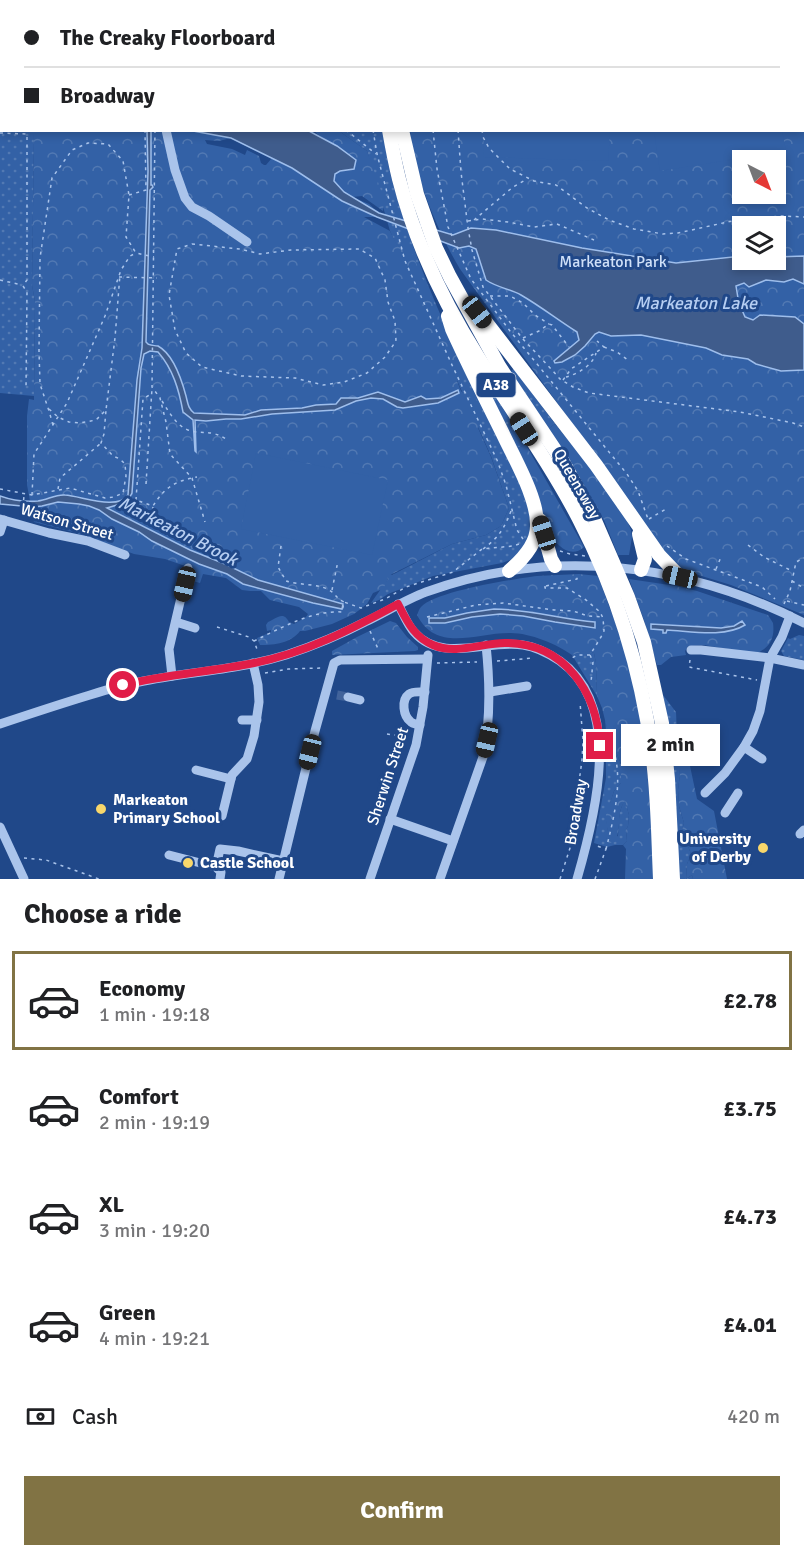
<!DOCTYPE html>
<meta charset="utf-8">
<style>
body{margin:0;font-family:Signika,sans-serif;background:#f2f2f2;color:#202124;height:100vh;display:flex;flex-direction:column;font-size:22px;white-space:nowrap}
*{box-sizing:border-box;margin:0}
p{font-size:20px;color:#757577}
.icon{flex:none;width:33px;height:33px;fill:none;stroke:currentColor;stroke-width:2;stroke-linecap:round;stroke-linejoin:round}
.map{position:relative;height:879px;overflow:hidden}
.sheet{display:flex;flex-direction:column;background:#fff;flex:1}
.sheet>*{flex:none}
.top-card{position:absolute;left:0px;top:0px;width:804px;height:132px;box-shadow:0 3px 9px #0003;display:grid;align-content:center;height:132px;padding:0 24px;background:#fff}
.needle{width:39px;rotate:138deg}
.controls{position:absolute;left:732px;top:150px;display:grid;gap:12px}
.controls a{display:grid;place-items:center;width:54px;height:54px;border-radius:0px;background:#fff;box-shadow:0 3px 9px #0003;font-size:30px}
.end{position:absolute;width:27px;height:27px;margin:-14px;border:8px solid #e11d48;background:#fff;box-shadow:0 0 0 3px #fff}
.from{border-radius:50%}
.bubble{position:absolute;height:42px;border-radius:0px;background:#fff;box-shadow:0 3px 9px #0003;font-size:20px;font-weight:700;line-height:42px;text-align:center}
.car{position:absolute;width:18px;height:36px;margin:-18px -9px;border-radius:8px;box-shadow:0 0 4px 2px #0007;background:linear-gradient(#222 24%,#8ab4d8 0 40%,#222 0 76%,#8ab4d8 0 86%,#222 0)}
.top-card b{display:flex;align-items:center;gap:21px;height:57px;font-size:22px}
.top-card b+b{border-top:2px solid #e0e0e0}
.top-card i{width:15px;height:15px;background:#202124}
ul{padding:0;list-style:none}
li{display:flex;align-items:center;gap:18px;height:99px;margin:0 12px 9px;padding:0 12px;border:3px solid transparent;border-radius:0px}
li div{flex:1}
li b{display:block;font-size:22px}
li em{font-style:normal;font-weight:700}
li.current{border-color:#817344}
li>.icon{width:54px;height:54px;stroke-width:1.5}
h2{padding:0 24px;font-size:27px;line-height:72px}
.pay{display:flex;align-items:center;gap:15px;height:66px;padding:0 24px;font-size:22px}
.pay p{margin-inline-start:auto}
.button{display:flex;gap:12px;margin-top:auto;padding:12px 24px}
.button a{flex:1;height:69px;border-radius:0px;background:#817344;color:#fff;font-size:24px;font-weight:700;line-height:69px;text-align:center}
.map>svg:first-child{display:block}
.grass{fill:url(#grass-dots)}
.forest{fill:url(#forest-crowns);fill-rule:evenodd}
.pitch{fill:#3361a6}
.water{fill:#3f5c8c;stroke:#9ebeec;stroke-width:1.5}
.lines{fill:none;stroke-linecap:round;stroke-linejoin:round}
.minor-tunnel{stroke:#41639b;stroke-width:9;stroke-dasharray:9 4.5;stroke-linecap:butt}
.path{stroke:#aac4eb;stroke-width:1.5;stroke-dasharray:3 4.5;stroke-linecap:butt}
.minor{stroke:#aac4eb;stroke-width:9}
.highway{stroke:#fff;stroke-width:14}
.route{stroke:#e11d48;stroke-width:8}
.poi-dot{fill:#f8d76b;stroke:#204889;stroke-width:2}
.labels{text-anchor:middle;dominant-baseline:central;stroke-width:6;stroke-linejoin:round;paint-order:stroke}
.shield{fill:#204889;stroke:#bcc8dc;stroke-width:1.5}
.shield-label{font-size:15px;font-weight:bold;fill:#fff}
.park-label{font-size:16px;fill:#cfe0f8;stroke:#204889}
.street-label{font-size:16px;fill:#fff;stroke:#204889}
.poi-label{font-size:16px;font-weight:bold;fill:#fff;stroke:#204889;text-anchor:start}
.water-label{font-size:18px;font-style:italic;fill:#b6cef2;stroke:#204889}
</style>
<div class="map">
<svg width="804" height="879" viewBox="0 0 804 879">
<defs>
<pattern id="grass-dots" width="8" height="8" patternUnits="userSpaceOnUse" patternTransform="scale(1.5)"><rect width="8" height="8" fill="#3361a6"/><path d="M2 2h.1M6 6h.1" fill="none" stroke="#5279b3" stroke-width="1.8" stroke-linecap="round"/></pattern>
<pattern id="forest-crowns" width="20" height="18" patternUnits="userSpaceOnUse" patternTransform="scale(1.5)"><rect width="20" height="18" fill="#3361a6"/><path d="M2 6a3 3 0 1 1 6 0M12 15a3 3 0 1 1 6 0" fill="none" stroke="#5279b3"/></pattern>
</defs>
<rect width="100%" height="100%" fill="#204889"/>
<g class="grass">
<polygon points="0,108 1,108 2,130 34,131 34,133 32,285 35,302 34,396 0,393"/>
<path d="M339,131H383C386,148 388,167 393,184C425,297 481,401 531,507V538L513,559L502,563L433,576L388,594L379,600L371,603C377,594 382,588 388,579L203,459L392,575L452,544L486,535L501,526L509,508L491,456L390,231L367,151Z"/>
<polygon points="514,369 555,424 548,429 511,371"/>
<polygon points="485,380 526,445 516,448 483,382"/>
<polygon points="799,635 804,636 804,660 784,656 781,651 788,638 790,639"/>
<polygon points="584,651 589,651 594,653 596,663 597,696 572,655"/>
<path d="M663,695L676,712L678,760L680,774L678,790L679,806L684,823L682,830L691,854L687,864L686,879L692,875L693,879H679C676,817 674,756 663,695Z"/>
<path d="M605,718L608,732L612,740V745L617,754L621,764V783L614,791L606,817L608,832V836L606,839L618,836C619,824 618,810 625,800L629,815L628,826L626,830L627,841L623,845H615L607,847L594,843L606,778V731Z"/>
</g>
<g class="forest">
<path d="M399,0H804V615L731,585L692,573L669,562L614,481L460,269C442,239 428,206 418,173C414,159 412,144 410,131L802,130V2H399ZM742,160H776V194H742ZM742,226H776V260H742Z"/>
<path d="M193,130L231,138L219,141L205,140L207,144L232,149L245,155L247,150L259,156L261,163L264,165H266L272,158C297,170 319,185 342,201L344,192L334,181L335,174L340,171L353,170L326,140L317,134L315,131H339L367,151L384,199L383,211L362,196L352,197L369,204L379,213L377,217H364L390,231L397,245H407L411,251L437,312L465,371L457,381L461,391L465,395L476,399L480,404L482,412L478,428L491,457L509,508L501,526L486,535L452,544L386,577L388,579L383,589L373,593L367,604L354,614L332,624L305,631H300C291,643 275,645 260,645L257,638L271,632V630L267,631L266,625L268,622C276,619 283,610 289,622L294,624L306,617L308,614L299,607L270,600L261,591H250L242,590L226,578L203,574L200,583L193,581L191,578L193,571L191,568L165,559L134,554L77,533L34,522L27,485V416L29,399L34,400V396L35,302L32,285L34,131Z"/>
<polygon points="555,424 590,467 626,518 631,530 632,537 629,555 618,555 604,520 548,429"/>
<path d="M526,445L584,547C571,559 557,546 550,534L516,448Z"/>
<path d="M579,574L598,576L625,649L640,716L647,771L652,828L653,879H625L626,849L623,845L627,841L626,830L628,826L629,815L625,801C616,812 622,829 615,842L609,843L606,839C610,831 605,824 606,816C606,812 607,810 607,806L610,803L614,791L621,783V764L617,754L612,745V740L608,732L602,708L597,696L596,663L594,653C586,649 580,653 572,655C557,644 530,633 511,633C477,632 437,654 417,615C418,613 419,609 421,607C436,591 514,579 537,576C551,575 565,575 579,574Z"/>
<path d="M629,579L676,586L697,591L768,615L773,623C775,638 770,648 755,654L704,645L688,646L685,651L686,655L671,657L661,665H657L644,620Z"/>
<polygon points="390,621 396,623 407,637 418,647 418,650 415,651 332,655 332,651 357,637"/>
<polygon points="675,722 690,766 697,799 714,811 727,879 693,879 692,875 686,879 687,864 691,854 682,830 684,823 679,806 678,790 680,774 673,741"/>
</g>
<g class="pitch">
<polygon points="484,131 610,131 608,161 483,157"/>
<polygon points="654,131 782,131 786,151 660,171"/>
<polygon points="256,453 388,480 372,555 241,529"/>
</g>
<g class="water">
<path d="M147,131H151V185H152L153,187L150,190L146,342L148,344C149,345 157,346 158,346C173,354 182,381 186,396C188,404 188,408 194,413L245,415L261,410L302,408L316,405L336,404L341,398H358L378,392L405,402L421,396L426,399L441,398L458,390L459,393L438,403L403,408L397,407L383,399L371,398L356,401L335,410L272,414L241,419H226L206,421L195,420L196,452L195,451L193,420L183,412C179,390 173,369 158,352L150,351L144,354L141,368L132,493L127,502L107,508L190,550L225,564L258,580L343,604L342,609L313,603L243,584L227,574L199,564L152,541L139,532L112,519L99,510L89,506L79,504L58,502L42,506L33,507L0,504V496C11,500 25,502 38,501C47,500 56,494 65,495C82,496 117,511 128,495L137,380L142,348L148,171Z"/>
<path d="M193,131H309L337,146L356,160L354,169L340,171L335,174L334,181L344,192L379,213L453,235L471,228L496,230L582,248L676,263L742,256V260H776V257L804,256V284L793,279L784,282L766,280L749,287L744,283L736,286L738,298L748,304L742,310L745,317L753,320L760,315L795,317L804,324V370L781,371L756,364L748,359L722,355L706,348L641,335L611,336L599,332L595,334L585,346L575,355L562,362L555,363L554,361L579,340L577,332C558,320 540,306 521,295C510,289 496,287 486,280L476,249L469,246L459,248L377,217L342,201L292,168L231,138Z"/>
<path d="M494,609C528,609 561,619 595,622V628L555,622L523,616L500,614L472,617L445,623H429V618H445L467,613Z"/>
<path d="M742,621L745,625C724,638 690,631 667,630L666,633H663V630L651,629V624L721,628L734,626Z"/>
</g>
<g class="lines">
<polyline class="minor-tunnel" points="337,695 348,697"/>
<g class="path">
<polyline points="426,0 426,2"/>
<polyline points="451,0 451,2"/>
<polyline points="483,2 483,0"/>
<polyline points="697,2 701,0"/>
<polyline points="155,130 152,387 160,398 166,422 170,454 192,478 205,522"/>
<polyline points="346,130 376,154"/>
<polyline points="373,130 377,154 405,261 452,365 497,460 506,485 517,530 523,539"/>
<polyline points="433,130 437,169 448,227 471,279 510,331 627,474 638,491 648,519"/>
<polyline points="458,130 461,172 468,228 472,250 483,287 522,338 552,370 560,379 573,387 589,393 740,412 793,423 804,427"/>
<polyline points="482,130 483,137 489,148 510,169 534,181 556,185 587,208 609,220 634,229 663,234 678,233 741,219 782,216 804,217"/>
<polyline points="0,133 27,134 27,280 23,285"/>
<polyline points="129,195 146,190 145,130"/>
<polyline points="474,220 513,187 527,179"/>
<polyline points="468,221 482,219 508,222 534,227 557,224 594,240"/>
<polygon points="192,244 240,249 260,254 291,250 359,249 375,258 385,280 388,302 395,321 396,341 385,357 367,373 344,382 323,385 295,378 241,376 202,367 186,353 175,330 169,295 177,249"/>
<polyline points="119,277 157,278"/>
<polyline points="0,280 22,285"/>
<polyline points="23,286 27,292 26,389"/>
<polyline points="490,296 510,296 523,303 535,315 549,324"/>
<polyline points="523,338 539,331 549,324 552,325 569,347"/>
<polyline points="604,347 617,352 628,360"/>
<path d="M566,377C578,374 593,365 596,353"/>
<polyline points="563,380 571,369 604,347 597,341"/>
<path d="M162,401C169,412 176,425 188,430C203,435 210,429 226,439"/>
<polyline points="49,409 58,417 69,422 80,423 96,420 106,410 115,338 120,274"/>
<polyline points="53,425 49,411 40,384 39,351 40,258 52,178 72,150 88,143 108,144 123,161 129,195 126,237 136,253 154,257"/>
<polyline points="146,484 152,388"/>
<polyline points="0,489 32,495 70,488 105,498 114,497 123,493 126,476 125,464 120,459 113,456 101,443 104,434 106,410"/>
<polyline points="58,489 60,478 100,444"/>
<polyline points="32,495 34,454 67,403 105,316 121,270 130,256 136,253"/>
<polyline points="136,500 143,399 151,394"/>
<polyline points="153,507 152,512 154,524 159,529 174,534 178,540 185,542 198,542"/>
<path d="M120,510L136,500L153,506C165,487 175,481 197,477"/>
<polyline points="22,515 24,496"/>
<polyline points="649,519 666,509"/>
<polyline points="748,545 764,557 792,571"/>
<path d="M281,546L278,567L286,581C299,585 320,584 329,590C335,593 336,598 344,602"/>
<polyline points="667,546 686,559 762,587 775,599"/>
<path d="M483,549C499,537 504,529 511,511"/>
<polyline points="560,551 570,554 585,556"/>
<polyline points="716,569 721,557"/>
<polyline points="792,581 804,588"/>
<polyline points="545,586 545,588 567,588 586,600 600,612 603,618 604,631 601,637 590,655 577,655 572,658"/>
<polyline points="546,586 577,579 577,574"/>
<polyline points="332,590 338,561"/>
<polyline points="787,601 804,605"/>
<polyline points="784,604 790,591 796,562 804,558"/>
<polyline points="427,617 476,605 503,603 554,610 573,611 588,616 603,617"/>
<polyline points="217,627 249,637 254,641 258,652"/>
<polyline points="370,631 379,651"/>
<path d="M254,641C281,628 312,610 342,612L344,602L361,608L385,599L406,587L453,572L482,549L513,546L519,544"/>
<polyline points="590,655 593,662 591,682"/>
<polyline points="690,660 689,667 757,680"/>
<polyline points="497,661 534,658"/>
<polyline points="437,663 477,662"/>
<polyline points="265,673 288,669 322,668"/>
<polyline points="387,734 408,737"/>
<path d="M606,849C615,814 626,770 608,737"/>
<polyline points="24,858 46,860 99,879"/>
<polyline points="560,879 570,848 582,760 583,741 580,702"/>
<polyline points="595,879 606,849 597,846"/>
</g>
<g class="minor">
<polyline points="363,2 363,0"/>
<polyline points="0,70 2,70"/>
<polyline points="166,130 175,170 185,198 192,207 209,216 247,242"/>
<polyline points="0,519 49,533 88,541 125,555"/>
<polyline points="0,532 4,520"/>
<path d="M398,604C403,613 407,624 414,632C442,664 488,639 523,645C537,647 548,653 560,661C624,706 595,817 577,879"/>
<polyline points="176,622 195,628"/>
<polyline points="691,650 701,650 770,658 804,665"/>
<polyline points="172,676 169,649 188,568"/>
<polyline points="490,692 527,686"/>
<polyline points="348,697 360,700"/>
<polyline points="242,720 257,720"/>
<path d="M0,724C30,714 60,704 90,695C106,690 122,685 139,682C187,672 238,670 286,655C313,646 340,635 365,622C386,612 405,600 426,592C553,546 686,563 804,623"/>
<path d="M420,725C417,724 413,724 411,722C403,716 401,700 409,694C413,691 420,692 425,692"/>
<polyline points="744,747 762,759"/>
<polyline points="196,770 231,779"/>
<polyline points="705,793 725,773 744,747 753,731 760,711 770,658 782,637 790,616"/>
<polyline points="725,813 738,793"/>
<polyline points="222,816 232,775 247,759 254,736 259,702 258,685 253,663"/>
<polyline points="390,819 453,841"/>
<polyline points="0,827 24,879"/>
<polyline points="800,834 804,830"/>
<polyline points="169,855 216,867 220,849 238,851 283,861"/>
<polyline points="216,867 221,872 220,879"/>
<polyline points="279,879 315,731 334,663 340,660 427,659"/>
<polyline points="370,879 416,745 423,707 428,655"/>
<path d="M440,879L483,757C491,720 490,683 486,645"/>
</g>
<g class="highway">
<polyline points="379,2 379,0"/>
<polyline points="392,2 392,0"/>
<path d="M389,130C392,147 395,163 399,179C415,242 444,303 478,357C512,411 550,463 579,519C617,592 641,670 652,752C658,794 658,837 660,879"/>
<polyline points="402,130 417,194 436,248 450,277 499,366 563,462 593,516 628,597 644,642 662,723 668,779 673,879"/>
<polyline points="472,304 596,465 659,555 680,577"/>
<path d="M448,316L452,329C468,364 485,398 502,432C514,458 538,498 537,526C537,544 522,560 509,571"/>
<polyline points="540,520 551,559 555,566"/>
<polyline points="639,534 645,559 641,570"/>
</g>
</g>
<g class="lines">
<path class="route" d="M123,685C166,674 211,672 254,663C305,653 352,629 398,604C407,621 414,637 433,645C456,655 482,643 505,643C565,643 597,692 600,746"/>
</g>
<g class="poi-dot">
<circle cx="101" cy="809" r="6"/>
<circle cx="763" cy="848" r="6"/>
<circle cx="188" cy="863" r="6"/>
</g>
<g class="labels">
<rect class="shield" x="476.5" y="373" width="39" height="24" rx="4.5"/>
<g class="shield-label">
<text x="496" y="385">A38</text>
</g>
<g class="park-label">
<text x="613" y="262">Markeaton Park</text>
</g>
<g class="street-label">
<text transform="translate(577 484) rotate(60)">Queensway</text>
<text transform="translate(67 522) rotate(16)">Watson Street</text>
<text transform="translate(388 776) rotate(-72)">Sherwin Street</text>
<text transform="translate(576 812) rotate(-80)">Broadway</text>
</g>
<g class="poi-label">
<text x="113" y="800">Markeaton<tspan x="113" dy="18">Primary School</tspan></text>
<text x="751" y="839" text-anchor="end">University<tspan x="751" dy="18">of Derby</tspan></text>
<text x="200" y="863">Castle School</text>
</g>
<g class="water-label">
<text x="696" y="303">Markeaton Lake</text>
<text transform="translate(178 531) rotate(27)">Markeaton Brook</text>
</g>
</g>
</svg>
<div class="controls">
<a><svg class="needle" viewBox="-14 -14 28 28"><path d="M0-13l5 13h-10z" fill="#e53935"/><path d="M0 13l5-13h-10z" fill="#757577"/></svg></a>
<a><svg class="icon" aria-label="layers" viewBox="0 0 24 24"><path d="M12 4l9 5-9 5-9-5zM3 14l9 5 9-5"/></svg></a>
</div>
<i class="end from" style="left:123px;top:685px"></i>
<i class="end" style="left:600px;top:746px"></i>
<div class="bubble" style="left:621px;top:724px;width:99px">2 min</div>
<i class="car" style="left:477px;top:312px;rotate:142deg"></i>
<i class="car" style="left:524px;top:429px;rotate:327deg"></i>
<i class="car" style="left:544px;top:533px;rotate:342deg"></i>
<i class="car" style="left:680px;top:577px;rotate:283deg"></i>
<i class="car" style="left:185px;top:584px;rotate:193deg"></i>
<i class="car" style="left:487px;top:740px;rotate:193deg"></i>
<i class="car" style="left:310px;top:752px;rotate:194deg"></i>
<div class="top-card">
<b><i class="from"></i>The Creaky Floorboard</b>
<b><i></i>Broadway</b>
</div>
</div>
<section class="sheet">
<h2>Choose a ride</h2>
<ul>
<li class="current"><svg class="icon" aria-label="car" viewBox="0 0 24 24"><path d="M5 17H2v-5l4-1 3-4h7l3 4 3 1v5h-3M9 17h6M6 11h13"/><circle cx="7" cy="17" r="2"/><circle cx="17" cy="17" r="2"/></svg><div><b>Economy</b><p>1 min · 19:18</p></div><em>£2.78</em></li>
<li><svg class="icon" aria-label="car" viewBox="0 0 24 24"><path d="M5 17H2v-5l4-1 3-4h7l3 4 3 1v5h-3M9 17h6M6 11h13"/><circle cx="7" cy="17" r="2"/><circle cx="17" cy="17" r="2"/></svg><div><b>Comfort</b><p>2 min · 19:19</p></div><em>£3.75</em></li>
<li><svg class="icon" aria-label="car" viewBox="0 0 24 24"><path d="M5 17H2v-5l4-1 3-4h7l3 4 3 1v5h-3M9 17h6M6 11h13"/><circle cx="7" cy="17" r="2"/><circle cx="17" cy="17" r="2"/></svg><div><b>XL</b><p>3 min · 19:20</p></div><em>£4.73</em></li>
<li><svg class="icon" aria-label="car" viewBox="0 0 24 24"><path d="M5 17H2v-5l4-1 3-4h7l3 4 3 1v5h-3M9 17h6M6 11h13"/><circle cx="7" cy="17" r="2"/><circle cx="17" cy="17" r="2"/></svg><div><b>Green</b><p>4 min · 19:21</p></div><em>£4.01</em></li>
</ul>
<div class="pay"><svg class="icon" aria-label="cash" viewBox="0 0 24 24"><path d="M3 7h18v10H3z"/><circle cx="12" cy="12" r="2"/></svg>Cash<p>420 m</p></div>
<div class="button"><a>Confirm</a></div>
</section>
